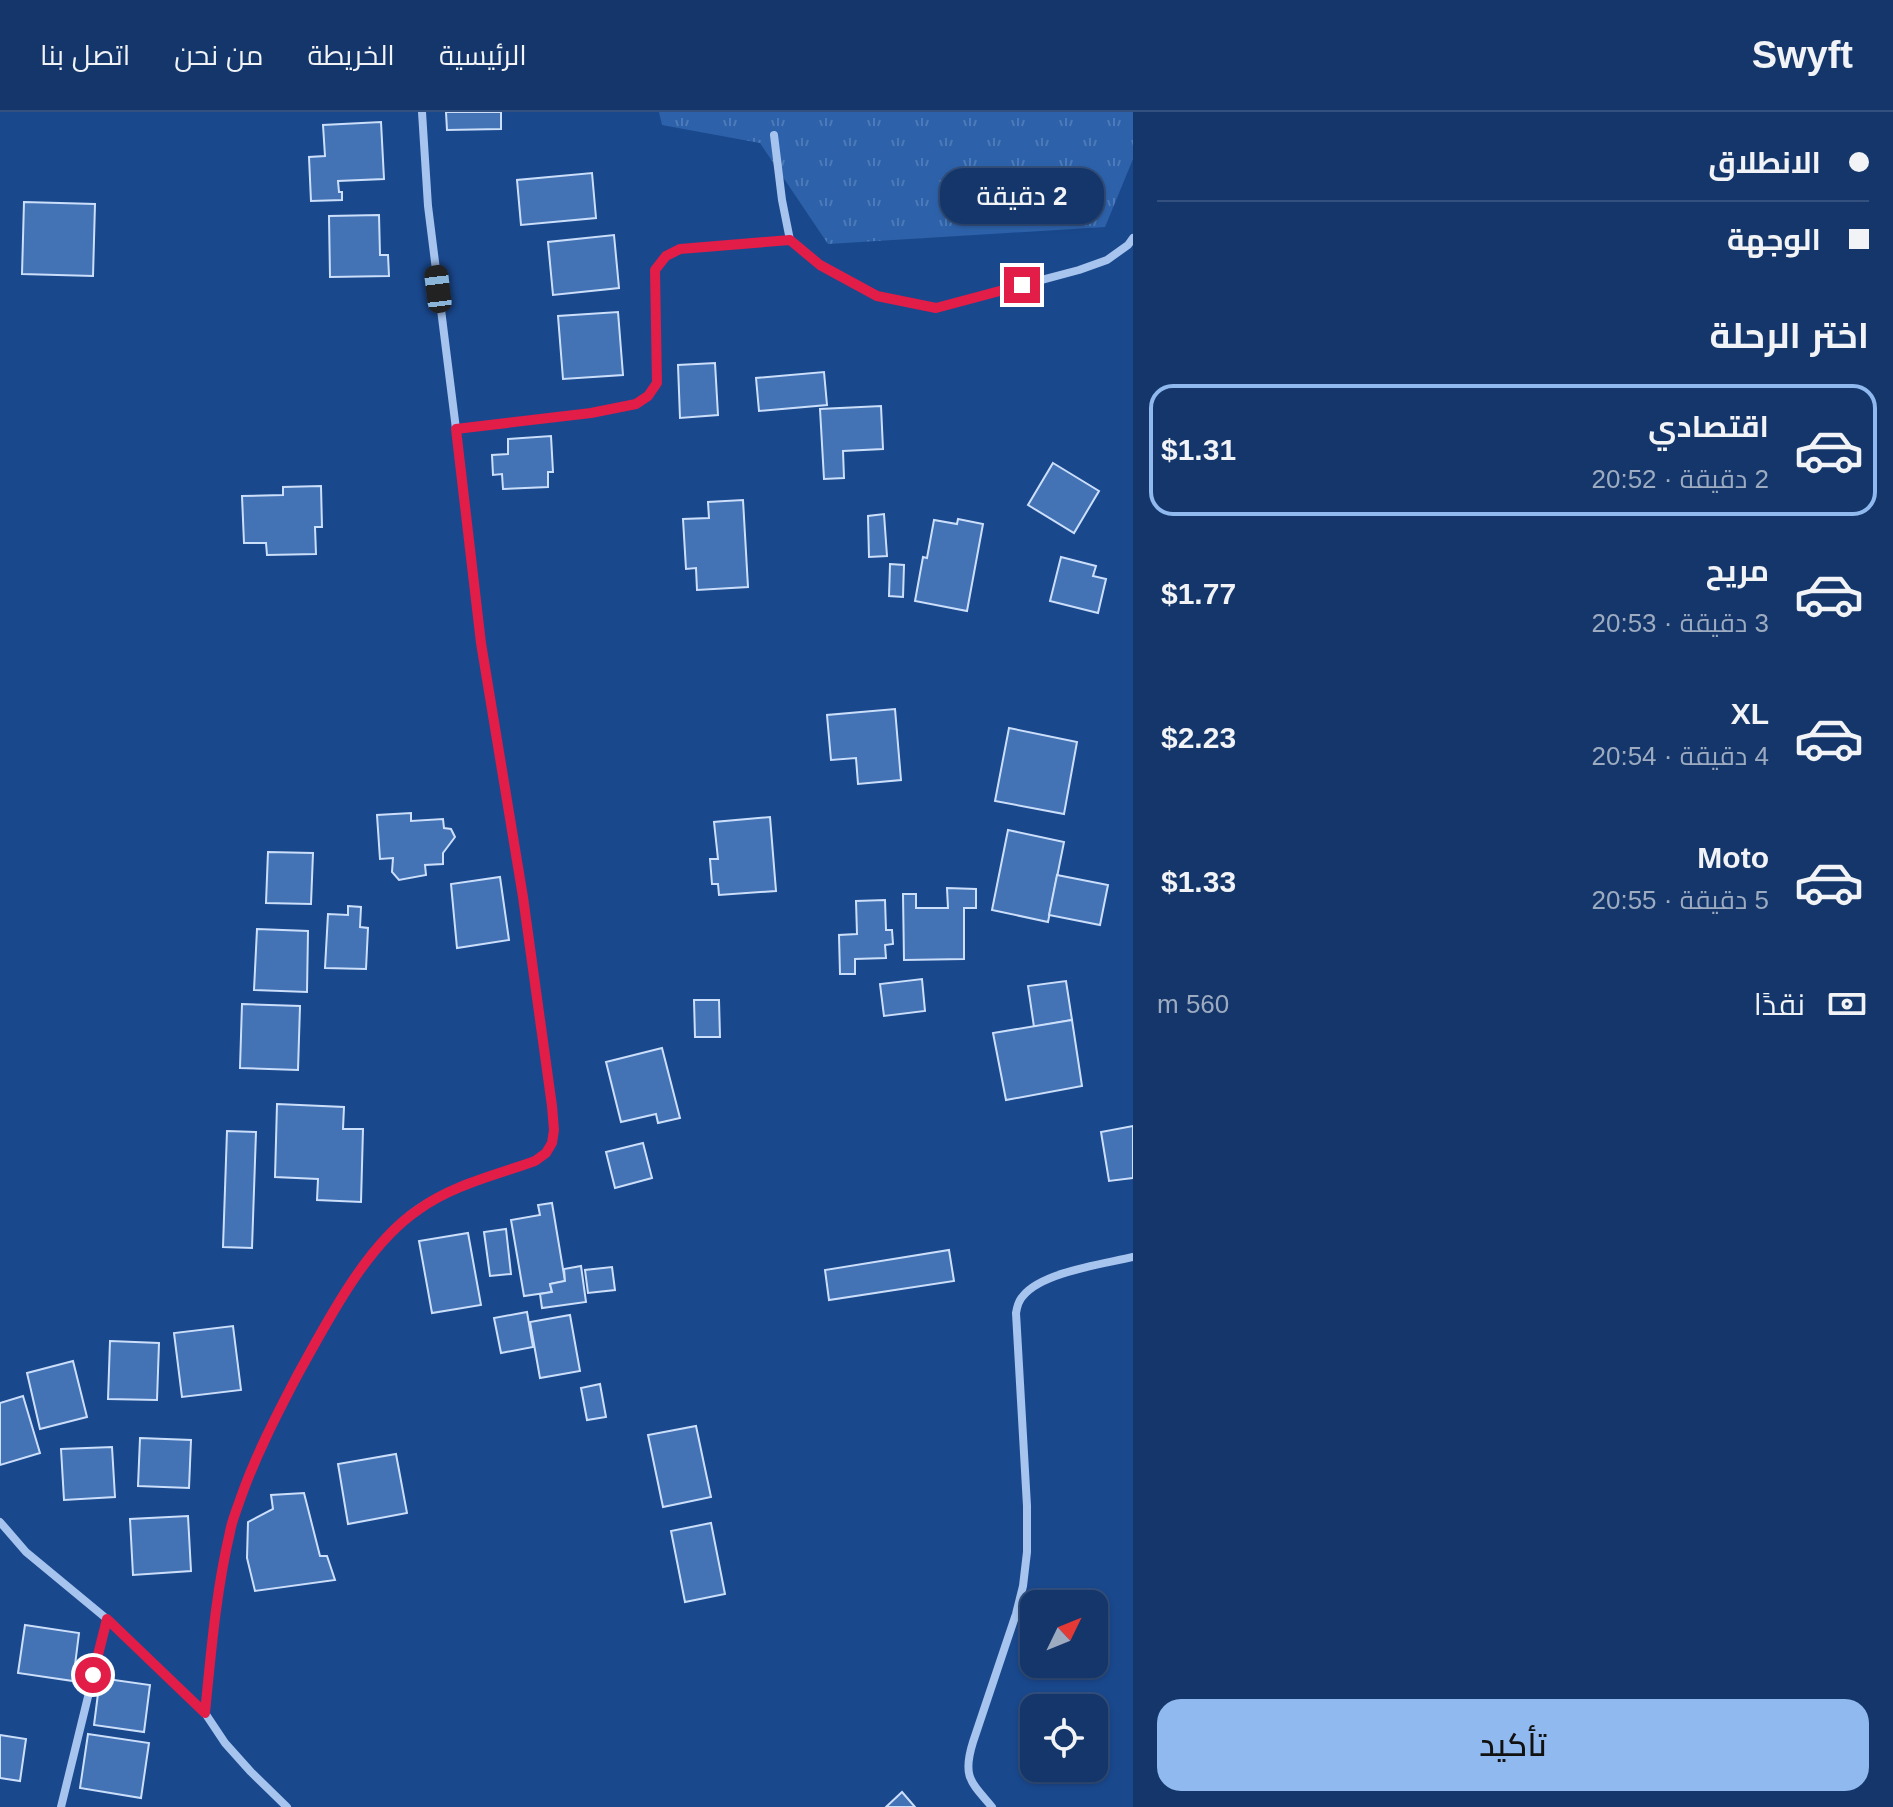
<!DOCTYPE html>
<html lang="ar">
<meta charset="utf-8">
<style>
body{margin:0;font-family:Helvetica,Cairo,sans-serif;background:#214172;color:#f1f3f6;direction:rtl;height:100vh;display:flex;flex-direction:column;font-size:30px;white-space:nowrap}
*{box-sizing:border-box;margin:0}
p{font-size:26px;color:#9dabc1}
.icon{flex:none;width:44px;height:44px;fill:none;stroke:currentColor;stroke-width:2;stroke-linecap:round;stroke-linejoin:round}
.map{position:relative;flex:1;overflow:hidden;direction:ltr}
.sheet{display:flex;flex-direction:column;background:#14366a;width:760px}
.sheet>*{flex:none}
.hud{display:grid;align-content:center;height:176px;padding:0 24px;background:#14366a}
.needle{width:52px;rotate:47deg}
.fabs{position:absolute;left:1020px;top:1478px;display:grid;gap:16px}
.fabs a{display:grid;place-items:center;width:88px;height:88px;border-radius:16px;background:#14366a;box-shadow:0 2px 6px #0004,0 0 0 2px #33507e;font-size:40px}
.end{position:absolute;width:36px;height:36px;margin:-18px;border:10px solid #e11d48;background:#fff;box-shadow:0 0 0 4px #fff}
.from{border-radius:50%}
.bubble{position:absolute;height:56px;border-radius:24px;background:#14366a;box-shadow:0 2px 6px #0004,0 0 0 2px #33507e;font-size:26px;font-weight:600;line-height:56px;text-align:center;direction:rtl}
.car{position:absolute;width:24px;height:48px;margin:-24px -12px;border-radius:10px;box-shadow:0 0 6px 2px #0007;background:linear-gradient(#222 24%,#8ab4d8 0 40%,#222 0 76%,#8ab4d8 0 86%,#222 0)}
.hud b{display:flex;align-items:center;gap:28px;height:76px;font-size:30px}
.hud b+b{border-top:2px solid #33507e}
.hud i{width:20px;height:20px;background:#f1f3f6}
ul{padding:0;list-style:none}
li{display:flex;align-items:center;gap:24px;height:132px;margin:0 16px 12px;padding:0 8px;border:4px solid transparent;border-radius:24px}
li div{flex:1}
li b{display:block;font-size:30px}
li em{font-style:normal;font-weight:600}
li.on{border-color:#90b9f0}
li>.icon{width:72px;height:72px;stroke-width:1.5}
h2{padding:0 24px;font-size:36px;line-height:96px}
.pay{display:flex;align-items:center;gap:20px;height:88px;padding:0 24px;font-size:30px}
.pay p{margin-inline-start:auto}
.cta{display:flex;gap:16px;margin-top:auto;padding:16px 24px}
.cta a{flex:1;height:92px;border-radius:24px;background:#90b9f0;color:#111;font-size:32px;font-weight:600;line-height:92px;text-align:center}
header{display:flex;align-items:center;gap:48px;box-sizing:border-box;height:112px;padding:0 40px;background:#14366a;border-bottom:2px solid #33507e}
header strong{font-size:38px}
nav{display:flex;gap:44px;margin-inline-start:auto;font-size:28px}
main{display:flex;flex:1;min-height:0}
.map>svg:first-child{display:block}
.grass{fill:url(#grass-tufts)}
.building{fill:#4372b5;stroke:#ccdffa;stroke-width:2}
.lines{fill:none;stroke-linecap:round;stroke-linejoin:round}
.street{stroke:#a6c4ee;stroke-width:8}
.route{stroke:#e11d48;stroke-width:10}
</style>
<header>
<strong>Swyft</strong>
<nav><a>الرئيسية</a><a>الخريطة</a><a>من نحن</a><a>اتصل بنا</a></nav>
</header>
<main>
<section class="sheet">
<div class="hud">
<b><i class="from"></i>الانطلاق</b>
<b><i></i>الوجهة</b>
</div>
<h2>اختر الرحلة</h2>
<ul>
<li class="on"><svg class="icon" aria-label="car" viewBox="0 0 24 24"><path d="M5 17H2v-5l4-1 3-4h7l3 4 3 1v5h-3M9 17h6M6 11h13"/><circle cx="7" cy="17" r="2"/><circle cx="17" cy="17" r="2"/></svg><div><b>اقتصادي</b><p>2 دقيقة · 20:52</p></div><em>$1.31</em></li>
<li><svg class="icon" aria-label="car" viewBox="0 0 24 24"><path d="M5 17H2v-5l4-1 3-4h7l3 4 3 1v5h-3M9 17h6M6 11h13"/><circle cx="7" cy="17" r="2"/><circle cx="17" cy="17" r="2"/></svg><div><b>مريح</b><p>3 دقيقة · 20:53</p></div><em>$1.77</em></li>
<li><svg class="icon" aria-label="car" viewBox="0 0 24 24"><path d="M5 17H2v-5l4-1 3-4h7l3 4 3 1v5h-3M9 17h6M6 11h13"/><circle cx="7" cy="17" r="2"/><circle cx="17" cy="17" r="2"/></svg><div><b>XL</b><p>4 دقيقة · 20:54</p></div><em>$2.23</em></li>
<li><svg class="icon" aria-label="car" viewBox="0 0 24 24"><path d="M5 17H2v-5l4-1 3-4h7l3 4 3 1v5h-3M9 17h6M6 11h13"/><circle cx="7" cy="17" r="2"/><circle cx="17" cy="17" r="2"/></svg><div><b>Moto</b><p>5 دقيقة · 20:55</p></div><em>$1.33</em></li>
</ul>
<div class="pay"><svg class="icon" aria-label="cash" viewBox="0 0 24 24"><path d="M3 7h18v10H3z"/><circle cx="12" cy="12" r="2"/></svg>نقدًا<p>560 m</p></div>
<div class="cta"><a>تأكيد</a></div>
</section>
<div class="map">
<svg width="1133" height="1695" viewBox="0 0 1133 1695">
<defs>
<pattern id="grass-tufts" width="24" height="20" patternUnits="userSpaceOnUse" patternTransform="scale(2)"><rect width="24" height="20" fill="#2d62ab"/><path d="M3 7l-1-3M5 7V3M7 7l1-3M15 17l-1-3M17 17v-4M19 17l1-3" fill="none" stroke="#4c7ab8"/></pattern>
</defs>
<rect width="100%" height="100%" fill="#1a488d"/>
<polygon class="grass" points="659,0 1133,0 1133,47 1105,115 828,132 760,31 662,13"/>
<g class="building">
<polygon points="446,0 501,0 501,17 447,18"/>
<polygon points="381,10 384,67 338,69 339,80 342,80 342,88 311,89 309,45 325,44 323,13"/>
<polygon points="592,61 596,106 521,113 517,68"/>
<polygon points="24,90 95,92 93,164 22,162"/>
<polygon points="379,103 380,143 388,143 389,164 330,165 329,104"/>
<polygon points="614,123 619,176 553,183 548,130"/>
<polygon points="618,200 623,263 563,267 558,204"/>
<polygon points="715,251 718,303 680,306 678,253"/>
<polygon points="824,260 827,293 759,299 756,266"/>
<polygon points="881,294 883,337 843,339 844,366 824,367 820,297"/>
<polygon points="551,324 553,360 548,360 548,375 503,377 502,362 493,363 492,343 508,342 508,327"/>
<polygon points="1053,351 1099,379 1074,421 1028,393"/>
<polygon points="321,374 322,415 315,415 316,442 267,443 266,431 244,431 242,384 283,383 283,375"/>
<polygon points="743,388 748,475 697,478 696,456 686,457 683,407 709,406 708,390"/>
<polygon points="884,402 887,444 869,445 868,404"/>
<polygon points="958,407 983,412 967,499 915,489 923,445 927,446 934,408 957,412"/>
<polygon points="1061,445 1096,454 1093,464 1106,467 1098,501 1050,489"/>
<polygon points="890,452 904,453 903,485 889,484"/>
<polygon points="895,597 901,668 858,672 856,646 831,648 827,603"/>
<polygon points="1009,616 1077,630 1064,702 995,689"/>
<polygon points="411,701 411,709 443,707 444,716 451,717 455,725 443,741 443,752 425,753 426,763 399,768 392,760 393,746 380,747 377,703"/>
<polygon points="770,705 776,779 719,783 718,772 712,772 710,747 718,747 714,710"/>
<polygon points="1008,718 1064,730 1048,810 992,798"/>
<polygon points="268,740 313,741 311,792 266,791"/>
<polygon points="1057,763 1108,773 1100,813 1049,803"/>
<polygon points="500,765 509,828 457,836 451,772"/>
<polygon points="947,776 976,777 976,796 964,796 964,847 904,848 903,782 916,782 916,796 948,796"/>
<polygon points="885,788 886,818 892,818 893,832 885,833 886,846 855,847 855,862 840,862 839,823 857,822 856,789"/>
<polygon points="348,794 361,795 360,815 368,816 366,857 325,856 328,802 348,803"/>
<polygon points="257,817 308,819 307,880 254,878"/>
<polygon points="922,867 925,899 884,904 880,872"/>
<polygon points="1066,869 1072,908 1034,915 1028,874"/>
<polygon points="694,888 719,888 720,925 695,925"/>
<polygon points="242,892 300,894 298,958 240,956"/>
<polygon points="1072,908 1082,974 1006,988 993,921"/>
<polygon points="662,936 680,1006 658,1011 656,1002 621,1010 606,950"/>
<polygon points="277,992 344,995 343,1017 363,1017 361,1090 317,1088 318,1067 275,1065"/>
<polygon points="1133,1014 1133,1066 1109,1069 1101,1020"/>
<polygon points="227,1019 256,1020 252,1136 223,1135"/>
<polygon points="643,1031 652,1066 615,1076 606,1040"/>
<polygon points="552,1091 565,1169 550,1172 552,1180 524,1184 511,1108 540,1103 538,1093"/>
<polygon points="506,1117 511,1162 490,1164 484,1120"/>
<polygon points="468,1121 481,1193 432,1201 419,1129"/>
<polygon points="949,1138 954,1169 829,1188 825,1158"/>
<polygon points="581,1154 586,1190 542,1196 540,1182 552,1180 550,1172 565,1169 564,1157"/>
<polygon points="612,1155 615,1178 588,1181 585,1158"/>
<polygon points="527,1200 533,1235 501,1241 494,1206"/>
<polygon points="570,1203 580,1259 540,1266 530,1210"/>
<polygon points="233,1214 241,1278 182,1285 174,1221"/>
<polygon points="110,1229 159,1231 157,1288 108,1287"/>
<polygon points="73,1249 87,1305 40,1317 27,1261"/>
<polygon points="600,1272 606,1305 587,1308 581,1276"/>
<polygon points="23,1284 40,1341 0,1353 0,1291"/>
<polygon points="696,1314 711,1385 663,1395 648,1323"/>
<polygon points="140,1326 191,1328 189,1376 138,1374"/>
<polygon points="112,1335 115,1385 64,1388 61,1337"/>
<polygon points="396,1342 407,1401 348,1412 338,1352"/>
<polygon points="304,1381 320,1444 327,1444 335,1468 255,1479 247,1446 248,1410 273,1397 271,1383"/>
<polygon points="188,1404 191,1459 133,1463 130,1407"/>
<polygon points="711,1411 725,1482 685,1490 671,1419"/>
<polygon points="25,1513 79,1521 73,1569 18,1561"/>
<polygon points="100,1566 150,1573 144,1620 94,1613"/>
<polygon points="88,1622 149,1631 141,1686 80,1676"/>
<polygon points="0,1623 26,1627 20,1669 0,1666"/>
<polygon points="902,1680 915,1695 886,1695"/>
</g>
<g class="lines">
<g class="street">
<polyline points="422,0 428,94 456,317"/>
<polyline points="774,23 782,88 790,128 820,153 877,184 936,196 1079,158 1107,148 1128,133 1133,126"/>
<polyline points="0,1410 26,1440 107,1507 205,1601 225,1631 251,1660 287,1695"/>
<path d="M205,1601C211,1541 216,1479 230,1420C232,1408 237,1397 241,1385C257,1341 278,1300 300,1258C328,1206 368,1132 418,1097C452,1074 496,1063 535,1049L546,1041L552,1031L554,1018L552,994L523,785L481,531L456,317L591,301L636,292L648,284L657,271L655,158L666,144L680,137L790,128"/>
<polyline points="61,1695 107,1507"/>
<path d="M992,1695C971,1670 962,1665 973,1630L1016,1502L1023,1474L1027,1440V1394L1016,1201C1017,1195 1019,1188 1023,1184C1042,1160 1104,1152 1133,1145"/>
</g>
</g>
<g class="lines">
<path class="route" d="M93,1563L107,1507L205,1601C211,1541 216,1479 230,1420C232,1408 237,1397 241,1385C256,1343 276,1304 297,1264C327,1210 366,1133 418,1098C452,1073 496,1063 535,1049L546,1041L552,1031L554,1018L552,994L523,785L481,531L456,317L591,301L636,292L648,284L657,271L655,158L666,144L680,137L790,128L820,153L877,184L936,196L1022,173"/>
</g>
</svg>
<div class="fabs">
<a><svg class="needle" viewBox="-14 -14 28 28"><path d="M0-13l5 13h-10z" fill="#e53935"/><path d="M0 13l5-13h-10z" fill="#9dabc1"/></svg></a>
<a><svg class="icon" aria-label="locate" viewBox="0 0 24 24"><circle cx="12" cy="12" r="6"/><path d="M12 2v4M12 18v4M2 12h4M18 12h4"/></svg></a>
</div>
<i class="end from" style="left:93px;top:1563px"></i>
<i class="end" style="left:1022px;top:173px"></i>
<div class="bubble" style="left:940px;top:56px;width:164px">2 دقيقة</div>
<i class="car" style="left:438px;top:177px;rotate:353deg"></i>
</div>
</main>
